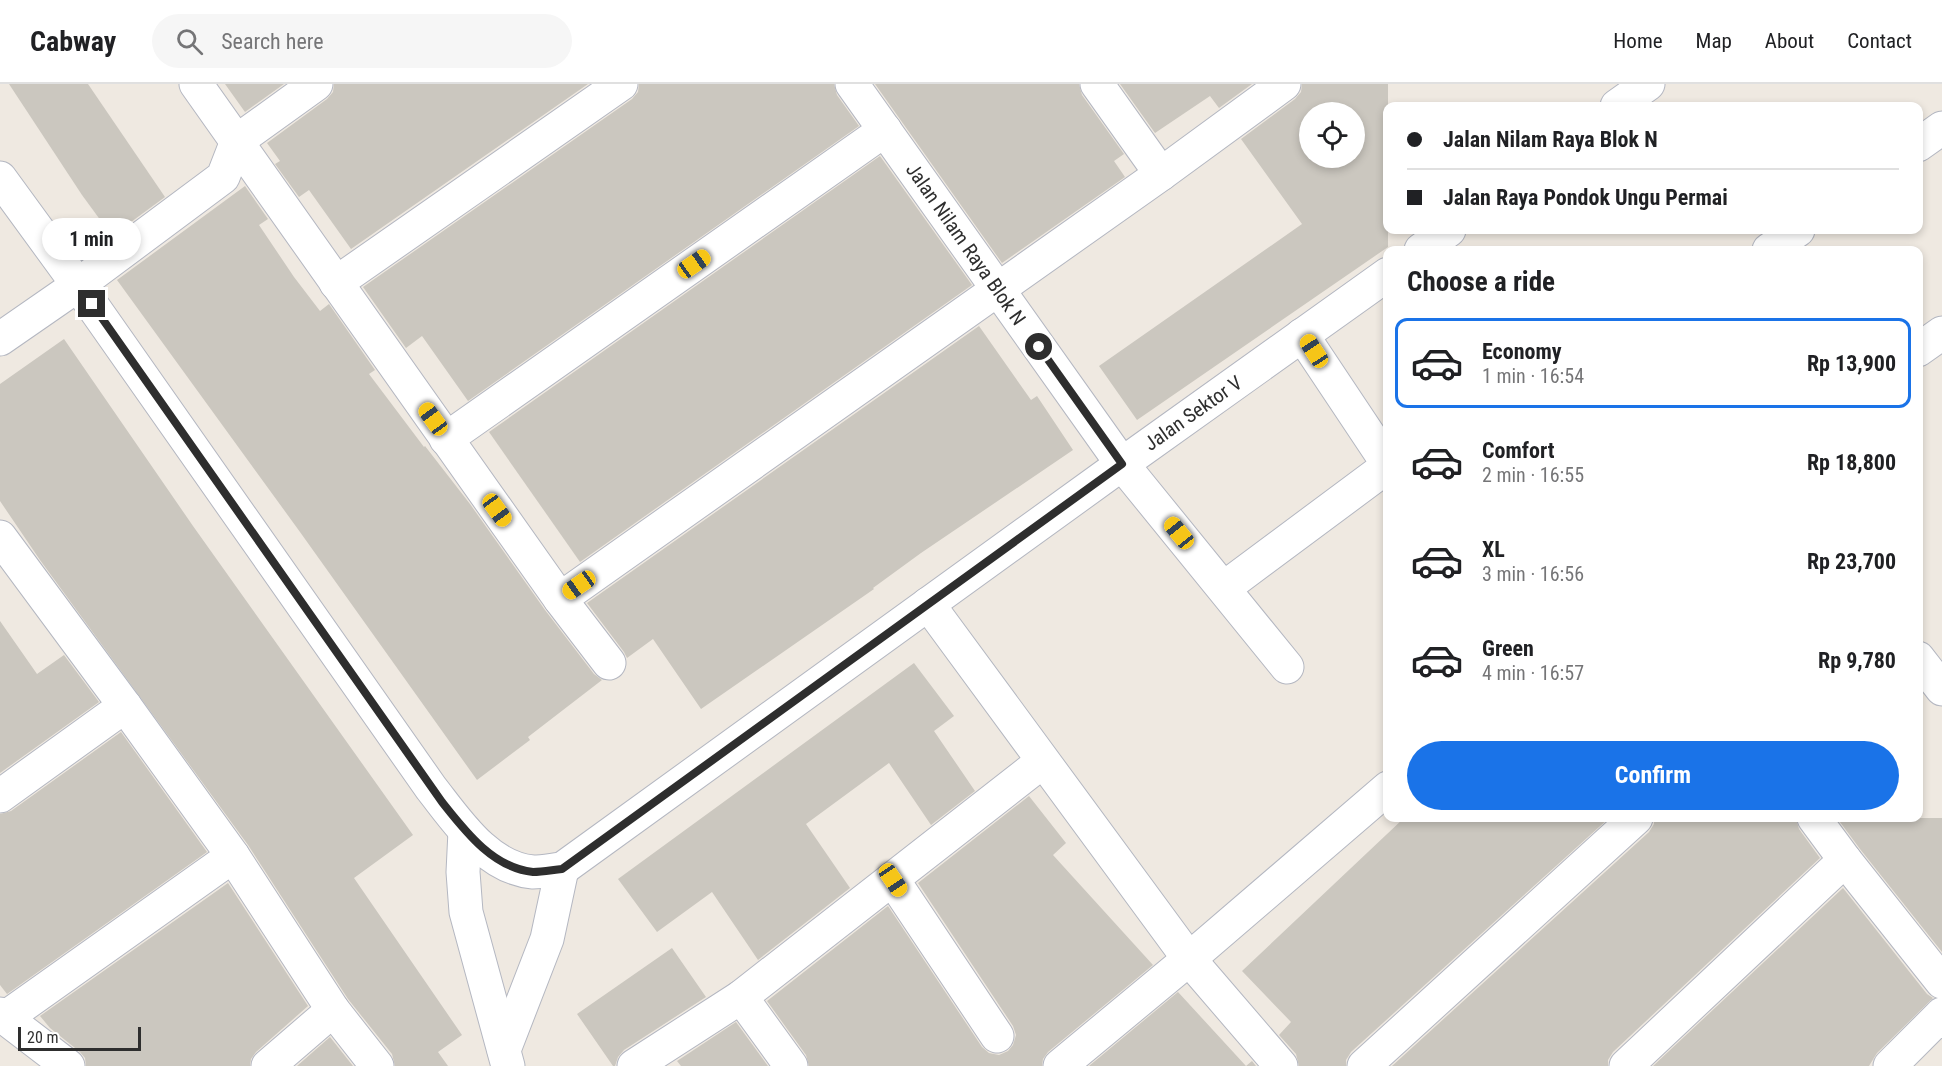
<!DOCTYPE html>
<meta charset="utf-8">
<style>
body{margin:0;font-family:"Roboto Condensed",sans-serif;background:#f6f6f6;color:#202124;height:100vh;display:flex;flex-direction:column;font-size:22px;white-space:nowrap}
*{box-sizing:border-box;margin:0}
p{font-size:20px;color:#757577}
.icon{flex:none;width:33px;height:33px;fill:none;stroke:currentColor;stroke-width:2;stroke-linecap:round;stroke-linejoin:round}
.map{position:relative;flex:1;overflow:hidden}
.side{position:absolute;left:1383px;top:162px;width:540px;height:576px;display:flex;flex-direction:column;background:#fff;border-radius:12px;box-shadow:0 3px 9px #0003}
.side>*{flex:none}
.top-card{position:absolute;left:1383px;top:18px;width:540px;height:132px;border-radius:12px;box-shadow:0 3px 9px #0003;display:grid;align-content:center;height:132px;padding:0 24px;background:#fff}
.buttons{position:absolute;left:1299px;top:18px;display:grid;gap:12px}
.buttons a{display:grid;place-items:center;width:66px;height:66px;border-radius:50%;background:#fff;box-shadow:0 3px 9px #0003;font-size:30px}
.scale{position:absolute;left:18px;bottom:15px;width:123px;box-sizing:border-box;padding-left:6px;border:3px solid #2e2e2e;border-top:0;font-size:16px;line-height:21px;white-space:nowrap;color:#2e2e2e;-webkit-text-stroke:4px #fff;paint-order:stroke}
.end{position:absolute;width:27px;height:27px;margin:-14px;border:8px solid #2e2e2e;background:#fff;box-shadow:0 0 0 3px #fff}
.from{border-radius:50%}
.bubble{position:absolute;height:42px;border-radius:21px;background:#fff;box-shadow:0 3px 9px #0003;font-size:20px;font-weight:700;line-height:42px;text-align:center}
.car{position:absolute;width:18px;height:36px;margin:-18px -9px;border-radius:8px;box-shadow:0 0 4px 2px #0007;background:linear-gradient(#f5c518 24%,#345 0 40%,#f5c518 0 76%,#345 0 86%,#f5c518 0)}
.top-card b{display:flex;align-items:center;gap:21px;height:57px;font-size:22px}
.top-card b+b{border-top:2px solid #e0e0e0}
.top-card i{width:15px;height:15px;background:#202124}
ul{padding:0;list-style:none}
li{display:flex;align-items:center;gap:18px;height:90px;margin:0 12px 9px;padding:0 12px;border:3px solid transparent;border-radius:12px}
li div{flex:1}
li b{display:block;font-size:22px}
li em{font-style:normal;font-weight:700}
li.current{border-color:#1a73e8}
li>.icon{width:54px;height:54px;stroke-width:1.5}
h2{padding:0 24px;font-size:27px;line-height:72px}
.action{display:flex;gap:12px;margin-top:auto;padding:12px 24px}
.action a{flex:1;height:69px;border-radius:36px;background:#1a73e8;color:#fff;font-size:24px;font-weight:700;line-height:69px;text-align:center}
header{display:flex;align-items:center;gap:36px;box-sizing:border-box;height:84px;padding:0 30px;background:#fff;border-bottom:2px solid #e0e0e0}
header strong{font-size:28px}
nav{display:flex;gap:33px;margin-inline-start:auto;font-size:21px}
.search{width:420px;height:54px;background:#f6f6f6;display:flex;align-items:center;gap:15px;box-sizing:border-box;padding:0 21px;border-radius:33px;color:#757577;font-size:22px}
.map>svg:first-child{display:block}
.building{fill:#cbc7bf;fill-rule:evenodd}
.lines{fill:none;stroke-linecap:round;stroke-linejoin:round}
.minor-casing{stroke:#b4b7c1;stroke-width:35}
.minor{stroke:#fff;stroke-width:33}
.route{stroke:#2e2e2e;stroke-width:8}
.labels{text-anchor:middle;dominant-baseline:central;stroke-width:4.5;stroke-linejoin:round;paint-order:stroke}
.street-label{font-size:20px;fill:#2e2e2e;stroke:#fff}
</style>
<header>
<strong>Cabway</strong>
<div class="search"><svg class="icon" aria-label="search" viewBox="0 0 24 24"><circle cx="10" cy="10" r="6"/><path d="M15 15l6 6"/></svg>Search here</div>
<nav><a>Home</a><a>Map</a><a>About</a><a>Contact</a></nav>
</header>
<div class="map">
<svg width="1942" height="982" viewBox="0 0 1942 982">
<rect width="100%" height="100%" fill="#efe9e1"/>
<g class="building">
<polygon points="9,0 88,0 165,113 112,152 82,111"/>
<polygon points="225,0 284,0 245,28"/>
<polygon points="334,0 588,0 351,165 309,106 299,113 275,80 280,77 267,59 327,15 333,8"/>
<polygon points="639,0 834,0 837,11 859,42 468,317 422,252 406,264 363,203 632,15 638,8"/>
<polygon points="875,0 1079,0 1082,11 1124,70 1114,77 1125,93 1002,179"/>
<polygon points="1120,0 1252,0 1219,24 1210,12 1155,49"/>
<path d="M1302,0H1388V163L1137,336L1099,282L1302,140L1241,55L1295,15L1301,8ZM1310,28H1354V74H1310Z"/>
<polygon points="880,72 972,201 580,478 489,348"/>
<polygon points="245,102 268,135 259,141 294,193 320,227 329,220 375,286 369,290 424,363 425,362 470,420 545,526 594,590 602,596 528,653 530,656 477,696 300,448 117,196"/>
<polygon points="979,242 1031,316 1037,312 1073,366 921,469 873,504 874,505 701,625 653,555 627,574 624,568 587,519"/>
<polygon points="64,255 193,442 413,751 354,794 462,951 438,968 448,982 395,982 392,970 348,915 248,761 40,476 0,417 0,300"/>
<polygon points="0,537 37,590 64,571 99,618 0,689"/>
<polygon points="914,579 954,632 934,647 975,707 931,741 889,679 806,740 850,804 758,876 712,808 657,848 618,795"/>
<polygon points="121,648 207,768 7,910 0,901 0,730 11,727"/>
<polygon points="1029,712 1066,759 1053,771 1153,881 1048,968 1043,975 1042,982 809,982 806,971 767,917 888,822 982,963 989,969 999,971 1008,967 1013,961 1016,951 1013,942 918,799"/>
<polygon points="1404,734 1609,734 1351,968 1346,976 1346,982 1299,982 1296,970 1279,951 1291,938 1242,887"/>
<polygon points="1654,734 1796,734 1799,745 1820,774 1613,968 1608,976 1608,982 1392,982 1649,748 1654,740"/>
<polygon points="1837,734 1942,734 1942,868 1860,765"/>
<polygon points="228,799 308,922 256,968 251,975 250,982 86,982 85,974 80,968 50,944 40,932"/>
<polygon points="1843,804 1927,910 1933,914 1877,969 1869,982 1653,982"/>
<polygon points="672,864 706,913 624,966 618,973 615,982 613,982 577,930"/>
<polygon points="1178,908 1246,982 1252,977 1256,982 1089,982"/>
<polygon points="736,938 768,982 681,982 677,977"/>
<polygon points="330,953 353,982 297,982"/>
</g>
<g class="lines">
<defs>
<g id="minor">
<polyline points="196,0 560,515 609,579"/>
<polyline points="852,0 1122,380 1287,583"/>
<polyline points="1097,0 1161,90"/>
<polyline points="1617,22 1648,0"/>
<polyline points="1918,61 1942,44"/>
<path d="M0,94L78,201L431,704C457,737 487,784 533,788C543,788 552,786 562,785L1122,380L1388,190"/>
<polyline points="1421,166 1449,146"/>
<polyline points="1769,166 1798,146"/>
<polyline points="336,199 621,0"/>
<polyline points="1302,251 1388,380"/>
<polyline points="0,255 78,201 223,93 237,57 316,0"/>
<polyline points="1918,266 1942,249"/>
<polyline points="446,355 885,46"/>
<polyline points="0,453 125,622 233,772 333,926 377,982"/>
<polyline points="1224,504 1388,382"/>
<polyline points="560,515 1161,90 1284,0"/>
<polyline points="928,520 1189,875 1281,982"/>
<polyline points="1918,574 1942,605"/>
<polyline points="0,712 125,622"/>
<polyline points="1814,734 1845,776 1942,898"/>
<polyline points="465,747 463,788 466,828 508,982"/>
<polyline points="893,796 997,952"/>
<polyline points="741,913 791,982"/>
<polyline points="0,930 68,982"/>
<polyline points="5,934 233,772"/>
<polyline points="504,966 547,855 562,785"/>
<polyline points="268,982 333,926"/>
<polyline points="634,982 741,913 1042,678"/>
<polyline points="1060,982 1189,875 1388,704"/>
<polyline points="1364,982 1636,734"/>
<polyline points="1626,982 1845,776"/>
<polyline points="1890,982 1942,930"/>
</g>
</defs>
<use href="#minor" class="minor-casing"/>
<use href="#minor" class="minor"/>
</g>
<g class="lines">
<path class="route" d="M92,220L442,718C465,747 493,784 533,788C543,788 552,786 562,785L1122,380L1039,263"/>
</g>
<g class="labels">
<g class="street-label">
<text transform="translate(966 160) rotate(55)">Jalan Nilam Raya Blok N</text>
<text transform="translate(1193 329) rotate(-35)">Jalan Sektor V</text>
</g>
</g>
</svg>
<div class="buttons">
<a><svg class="icon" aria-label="locate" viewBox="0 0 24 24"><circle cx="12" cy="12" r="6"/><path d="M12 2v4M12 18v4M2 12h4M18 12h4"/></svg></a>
</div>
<div class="scale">20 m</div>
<i class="end from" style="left:1039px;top:263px"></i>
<i class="end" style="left:92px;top:220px"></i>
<div class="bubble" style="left:42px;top:134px;width:99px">1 min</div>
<i class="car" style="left:694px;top:180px;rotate:55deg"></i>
<i class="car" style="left:1314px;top:267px;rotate:327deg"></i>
<i class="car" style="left:433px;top:335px;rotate:324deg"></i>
<i class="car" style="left:497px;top:426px;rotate:144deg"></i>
<i class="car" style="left:1179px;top:449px;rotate:321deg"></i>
<i class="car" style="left:579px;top:501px;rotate:235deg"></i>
<i class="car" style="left:893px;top:796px;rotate:146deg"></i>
<div class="top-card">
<b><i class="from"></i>Jalan Nilam Raya Blok N</b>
<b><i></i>Jalan Raya Pondok Ungu Permai</b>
</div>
<section class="side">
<h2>Choose a ride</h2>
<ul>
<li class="current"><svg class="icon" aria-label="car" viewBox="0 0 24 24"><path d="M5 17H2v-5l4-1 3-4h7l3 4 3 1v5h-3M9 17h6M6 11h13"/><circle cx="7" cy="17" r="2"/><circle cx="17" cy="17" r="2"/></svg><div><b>Economy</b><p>1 min · 16:54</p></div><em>Rp 13,900</em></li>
<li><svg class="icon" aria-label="car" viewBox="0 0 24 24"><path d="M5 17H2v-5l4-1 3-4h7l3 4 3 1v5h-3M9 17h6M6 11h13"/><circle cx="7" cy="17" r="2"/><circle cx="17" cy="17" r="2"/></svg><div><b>Comfort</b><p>2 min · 16:55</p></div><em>Rp 18,800</em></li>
<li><svg class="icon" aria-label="car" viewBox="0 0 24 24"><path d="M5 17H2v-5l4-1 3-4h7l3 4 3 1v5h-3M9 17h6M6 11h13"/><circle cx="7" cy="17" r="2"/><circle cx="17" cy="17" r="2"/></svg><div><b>XL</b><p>3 min · 16:56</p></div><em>Rp 23,700</em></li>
<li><svg class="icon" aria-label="car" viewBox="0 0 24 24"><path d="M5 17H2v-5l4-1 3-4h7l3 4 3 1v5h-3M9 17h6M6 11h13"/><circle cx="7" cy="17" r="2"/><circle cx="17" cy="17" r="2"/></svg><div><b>Green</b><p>4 min · 16:57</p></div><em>Rp 9,780</em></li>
</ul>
<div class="action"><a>Confirm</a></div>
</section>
</div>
